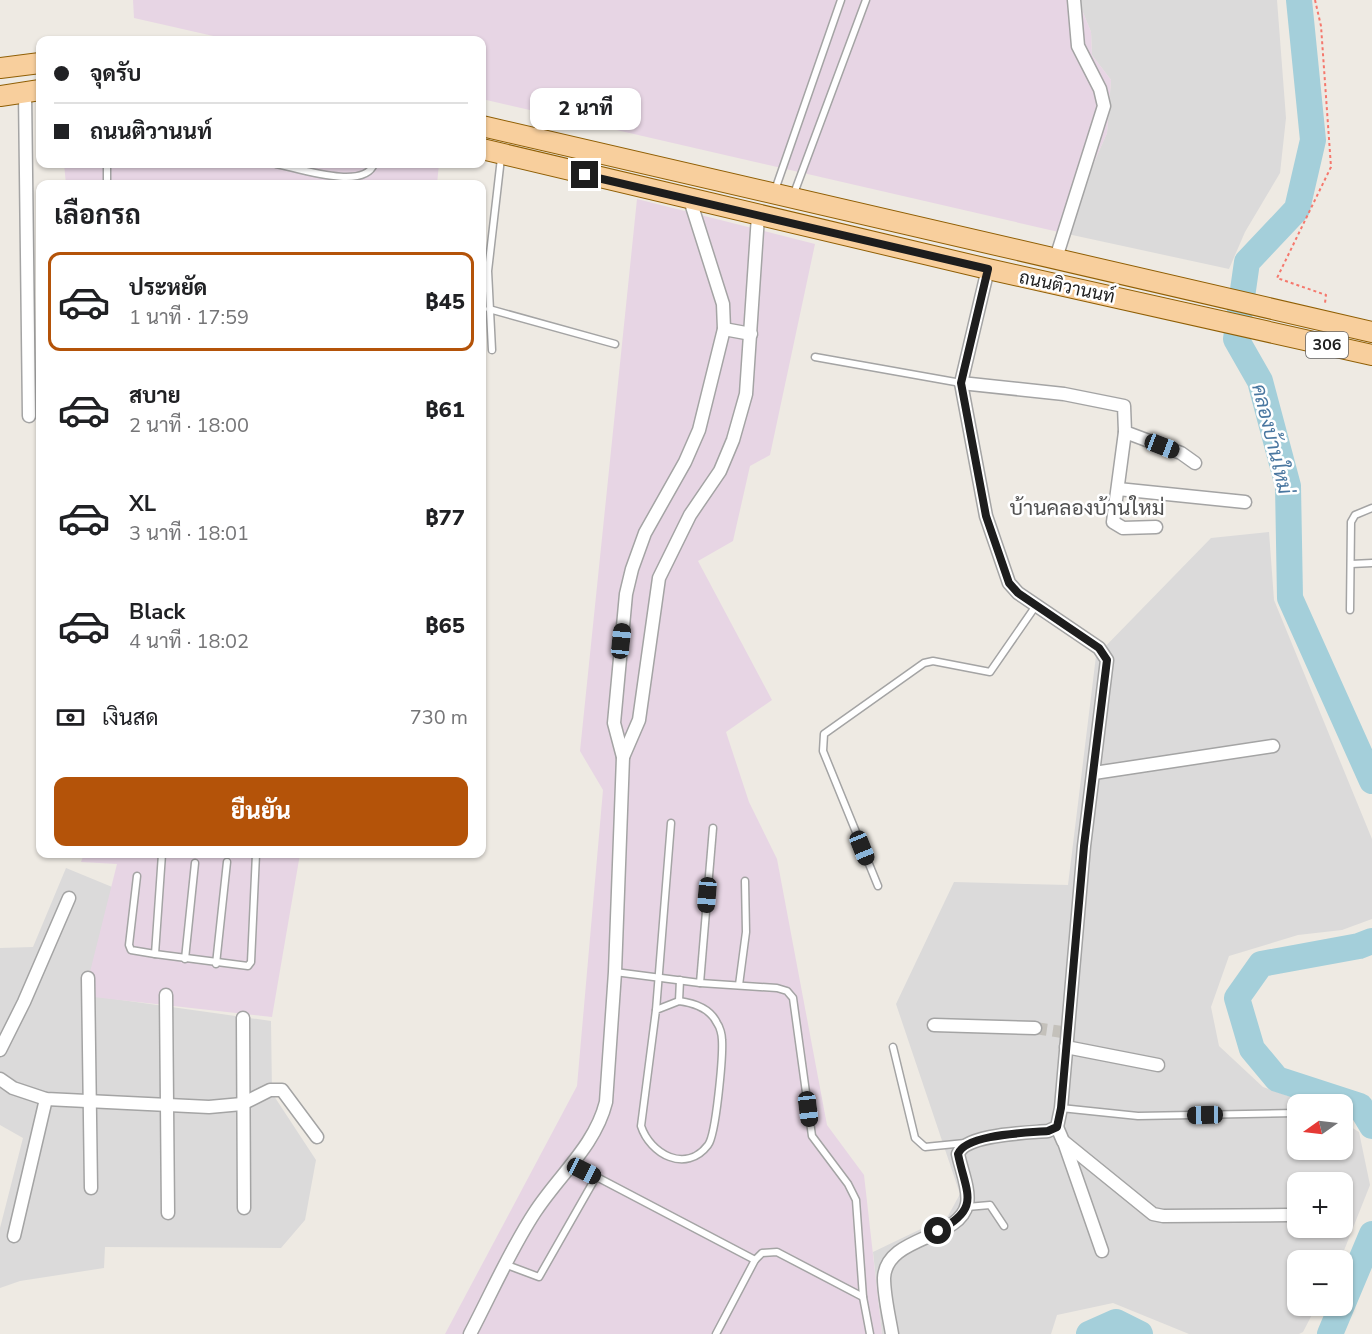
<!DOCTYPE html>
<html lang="th">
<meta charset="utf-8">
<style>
body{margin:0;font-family:"Nunito Sans",Sarabun,sans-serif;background:#f2f2f2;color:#202124;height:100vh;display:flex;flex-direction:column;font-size:22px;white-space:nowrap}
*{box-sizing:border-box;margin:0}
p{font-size:20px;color:#757577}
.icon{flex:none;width:33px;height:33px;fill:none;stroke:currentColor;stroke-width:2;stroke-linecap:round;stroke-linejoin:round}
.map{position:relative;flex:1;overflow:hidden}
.details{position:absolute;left:36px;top:180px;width:450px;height:678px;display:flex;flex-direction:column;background:#fff;border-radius:12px;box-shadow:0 2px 4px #0004}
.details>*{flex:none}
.banner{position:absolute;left:36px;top:36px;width:450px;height:132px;border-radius:12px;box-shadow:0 2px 4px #0004;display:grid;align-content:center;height:132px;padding:0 18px;background:#fff}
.needle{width:39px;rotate:256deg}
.controls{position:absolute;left:1287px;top:1094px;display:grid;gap:12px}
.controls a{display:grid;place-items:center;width:66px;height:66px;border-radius:12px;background:#fff;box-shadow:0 2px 4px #0004;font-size:30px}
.end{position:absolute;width:27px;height:27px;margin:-14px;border:8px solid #1d1d1d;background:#fff;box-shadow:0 0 0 3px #fff}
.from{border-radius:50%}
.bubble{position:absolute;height:42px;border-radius:12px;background:#fff;box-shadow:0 2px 4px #0004;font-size:20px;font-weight:800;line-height:42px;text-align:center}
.car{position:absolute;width:18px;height:36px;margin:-18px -9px;border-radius:8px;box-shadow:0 0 4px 2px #0007;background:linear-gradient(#222 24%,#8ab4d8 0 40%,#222 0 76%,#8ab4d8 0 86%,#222 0)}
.banner b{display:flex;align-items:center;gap:21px;height:57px;font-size:22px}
.banner b+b{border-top:2px solid #e0e0e0}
.banner i{width:15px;height:15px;background:#202124}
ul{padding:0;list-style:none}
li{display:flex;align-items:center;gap:18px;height:99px;margin:0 12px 9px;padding:0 6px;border:3px solid transparent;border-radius:12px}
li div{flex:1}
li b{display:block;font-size:22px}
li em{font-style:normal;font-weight:800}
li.current{border-color:#b45309}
li>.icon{width:54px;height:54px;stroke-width:1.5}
h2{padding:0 18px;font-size:27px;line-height:72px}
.pay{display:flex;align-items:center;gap:15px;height:66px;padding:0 18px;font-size:22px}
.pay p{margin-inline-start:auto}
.button{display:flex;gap:12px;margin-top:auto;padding:12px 18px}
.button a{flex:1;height:69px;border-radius:12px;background:#b45309;color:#fff;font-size:24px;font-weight:800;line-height:69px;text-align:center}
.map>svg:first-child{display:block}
.residential{fill:#dbdada;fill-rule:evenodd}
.industrial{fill:#e7d5e4}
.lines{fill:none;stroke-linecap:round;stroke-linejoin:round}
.river{stroke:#a4cfda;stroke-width:26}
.street-tunnel{stroke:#c4c1bb;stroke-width:12;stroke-dasharray:12 6;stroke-linecap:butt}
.lane-casing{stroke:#a4a4a4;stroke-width:9}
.street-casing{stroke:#a4a4a4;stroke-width:15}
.primary-casing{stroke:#905f05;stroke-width:22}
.path{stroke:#f5786d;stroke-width:2;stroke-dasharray:3 3;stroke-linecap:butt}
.lane{stroke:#fff;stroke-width:6}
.street{stroke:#fff;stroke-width:12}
.primary{stroke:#f8cf9d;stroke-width:20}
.route{stroke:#1d1d1d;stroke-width:8}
.labels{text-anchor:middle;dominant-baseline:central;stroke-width:5;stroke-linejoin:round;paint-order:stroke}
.shield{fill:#fff;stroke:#616161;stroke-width:1.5}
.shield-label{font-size:16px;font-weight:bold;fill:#1d1d1d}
.street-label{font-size:18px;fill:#1d1d1d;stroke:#fff}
.water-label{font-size:20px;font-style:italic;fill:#4a77a0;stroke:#fff}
.quarter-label{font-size:21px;fill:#505050;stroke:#fff}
</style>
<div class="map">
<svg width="1372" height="1334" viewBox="0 0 1372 1334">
<rect width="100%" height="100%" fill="#eeeae3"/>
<g class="residential">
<polygon points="1078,0 1277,0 1286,118 1280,173 1245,232 1229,269 1063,233 1107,133 1111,80 1092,55 1091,32"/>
<path d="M1269,532L1274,600L1372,839V919L1342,930L1298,935L1229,956L1211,1007L1219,1046L1263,1087L1310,1104H1298V1149H1342L1343,1122L1359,1132L1370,1185L1343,1253L1340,1260H1298V1305H1317L1303,1332L1299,1334H1189L1113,1303L1057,1315L1051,1334H882L873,1252L948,1216L960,1194L896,1004L954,882L1068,885L1096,656L1211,538ZM1298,1182H1342V1227H1298Z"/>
<polygon points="66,868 117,889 86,995 271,1021 272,1093 316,1160 305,1220 281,1248 105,1247 104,1268 20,1281 0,1288 0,1228 23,1138 0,1125 0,948 33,947"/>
</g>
<g class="industrial">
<polygon points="133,0 1078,0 1091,32 1092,55 1111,80 1107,133 1063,233 482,99 482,40 231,40 134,18"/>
<polygon points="64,164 439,164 437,184 66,184"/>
<polygon points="637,199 815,244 770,455 750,466 733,541 698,561 772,700 726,732 749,802 777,859 827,1125 864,1175 882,1334 445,1334 577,1086 603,790 580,751"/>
<polygon points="84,854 300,854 272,1017 84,996 117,864 81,862"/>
</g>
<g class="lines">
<g class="river">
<polyline points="1299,0 1313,140 1297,209 1247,262 1236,339 1260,381 1288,486 1290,598 1372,781"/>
<polyline points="1372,941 1359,946 1261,964 1237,998 1252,1049 1277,1079 1360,1106 1372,1126"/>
<polyline points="1089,1334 1116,1322 1140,1334"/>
<polyline points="1330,1334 1372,1234"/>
</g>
<polyline class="street-tunnel" points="1035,1028 1062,1032"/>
<defs>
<g id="lane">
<path d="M276,164C298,168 364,191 374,164"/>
<polyline points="107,184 107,164"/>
<polyline points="775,190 841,0"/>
<polyline points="793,196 866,0"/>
<polyline points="489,309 615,344"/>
<polyline points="492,350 488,271 501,158"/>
<polyline points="815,357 961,383"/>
<polyline points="1351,564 1372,563"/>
<polyline points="1350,610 1351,522 1355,515 1372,508"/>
<polyline points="137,876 129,945 131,950 155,954 162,854"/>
<polyline points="878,886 823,751 824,734 924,663 933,661 990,672 1035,607"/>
<polyline points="155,954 248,966 251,962 256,854"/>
<polyline points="185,959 195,863"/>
<polyline points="216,964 227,862"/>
<polyline points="615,972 700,983 777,988 787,991 793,998 812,1136 848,1184 856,1200 863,1297 870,1334"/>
<polyline points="700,983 713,828"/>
<polyline points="739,985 746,932 745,881"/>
<path d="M679,1001C694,1003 710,1008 717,1023C720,1027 722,1035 722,1040C723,1057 716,1135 708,1145C686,1174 650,1154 641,1126L656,1010Z"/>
<polyline points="679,1001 680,980"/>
<polyline points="656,1010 671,823"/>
<polyline points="893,1047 915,1138 925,1147 965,1143"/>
<polyline points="1061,1108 1138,1116 1296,1113"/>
<polyline points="572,1164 755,1260"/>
<polyline points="967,1207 990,1205 1004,1226"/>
<polyline points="507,1265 539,1277 596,1177"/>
<polyline points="716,1334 755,1260 762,1253 777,1252 863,1297"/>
</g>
<g id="street">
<polyline points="25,92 29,416"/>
<polyline points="1056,258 1104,106 1100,89 1078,46 1074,0"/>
<polyline points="724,329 751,334"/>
<polyline points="961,383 1064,394 1124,406 1125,432 1181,453 1195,463"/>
<polyline points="1125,432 1113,522 1123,528 1156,527"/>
<polyline points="1118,489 1245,502"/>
<polyline points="623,757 639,720 659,578 690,515 720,471 733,440 746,394 758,216"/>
<polyline points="1094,773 1273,746"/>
<polyline points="88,978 91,1188"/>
<polyline points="166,995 168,1213"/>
<polyline points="243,1018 244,1208"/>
<polyline points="934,1025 1035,1028"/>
<polyline points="1066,1047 1158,1065"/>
<polyline points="0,1050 24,1002 69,898"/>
<polyline points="0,1079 13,1088 46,1099 209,1107 242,1104 270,1090 282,1090 317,1137"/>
<polyline points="1057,1127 1063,1141 1153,1214 1163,1216 1289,1215"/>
<polyline points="1064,1142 1102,1251"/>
<polyline points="14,1236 46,1099"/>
<path d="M470,1334C491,1294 510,1250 535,1212C559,1175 595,1146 606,1102L615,972L623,757L614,723L626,594L632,569L645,533L685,462L699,430L724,329L723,304L690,200"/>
<path d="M892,1334C889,1316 884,1296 884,1278C886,1235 960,1240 967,1204C970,1190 961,1169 958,1154C965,1134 1027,1133 1048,1131L1057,1127L1061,1108L1084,846L1107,660L1099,648L1018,593L1009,583L986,516L961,383L988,269"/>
</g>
<g id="primary">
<polyline points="0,68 40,63"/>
<polyline points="0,96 40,90"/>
<polyline points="482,126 1372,332"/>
<polyline points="482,149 988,269 1372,355"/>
</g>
</defs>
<use href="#lane" class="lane-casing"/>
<use href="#street" class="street-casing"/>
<use href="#primary" class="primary-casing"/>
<polyline class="path" points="1315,0 1321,26 1331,167 1277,278 1326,295 1325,303"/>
<use href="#lane" class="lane"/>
<use href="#street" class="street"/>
<use href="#primary" class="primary"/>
</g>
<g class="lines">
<path class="route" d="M585,175L988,269L961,383L986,516L1009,583L1018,593L1099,648L1107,660L1084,846L1061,1108L1057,1127L1048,1131C1027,1133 966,1134 958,1154C966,1194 982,1208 938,1231"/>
</g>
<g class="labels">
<rect class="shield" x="1306" y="332" width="42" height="26" rx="4.5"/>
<g class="shield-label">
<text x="1327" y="345">306</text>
</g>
<g class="street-label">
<text transform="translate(1067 287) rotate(12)">ถนนติวานนท์</text>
</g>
<g class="water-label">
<text transform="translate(1272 439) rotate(76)">คลองบ้านใหม่</text>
</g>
<g class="quarter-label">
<text x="1087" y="508">บ้านคลองบ้านใหม่</text>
</g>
</g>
</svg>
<div class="controls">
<a><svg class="needle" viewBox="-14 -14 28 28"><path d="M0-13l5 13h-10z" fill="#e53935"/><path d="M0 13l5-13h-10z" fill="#757577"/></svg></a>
<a>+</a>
<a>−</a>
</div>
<i class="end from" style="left:938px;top:1231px"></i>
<i class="end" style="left:585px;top:175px"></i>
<div class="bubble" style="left:530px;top:88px;width:111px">2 นาที</div>
<i class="car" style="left:1162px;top:446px;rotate:111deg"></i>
<i class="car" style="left:621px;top:641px;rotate:6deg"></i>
<i class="car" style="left:862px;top:848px;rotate:158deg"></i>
<i class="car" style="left:707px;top:895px;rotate:185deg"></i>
<i class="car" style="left:808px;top:1109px;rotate:173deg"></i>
<i class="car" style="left:1205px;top:1115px;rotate:269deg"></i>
<i class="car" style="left:584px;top:1171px;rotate:117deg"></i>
<div class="banner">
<b><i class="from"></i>จุดรับ</b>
<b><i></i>ถนนติวานนท์</b>
</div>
<section class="details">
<h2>เลือกรถ</h2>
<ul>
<li class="current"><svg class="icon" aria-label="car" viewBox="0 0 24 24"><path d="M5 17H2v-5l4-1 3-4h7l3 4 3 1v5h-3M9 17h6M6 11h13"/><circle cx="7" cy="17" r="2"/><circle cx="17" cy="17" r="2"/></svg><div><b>ประหยัด</b><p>1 นาที · 17:59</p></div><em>฿45</em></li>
<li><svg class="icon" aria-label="car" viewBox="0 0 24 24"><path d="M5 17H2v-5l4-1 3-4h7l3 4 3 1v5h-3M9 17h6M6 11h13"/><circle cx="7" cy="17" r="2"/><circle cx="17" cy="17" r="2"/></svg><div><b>สบาย</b><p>2 นาที · 18:00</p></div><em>฿61</em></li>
<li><svg class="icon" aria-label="car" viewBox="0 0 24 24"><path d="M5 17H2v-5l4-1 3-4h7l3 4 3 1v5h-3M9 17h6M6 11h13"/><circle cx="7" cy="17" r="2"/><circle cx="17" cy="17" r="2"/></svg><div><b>XL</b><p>3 นาที · 18:01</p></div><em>฿77</em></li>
<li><svg class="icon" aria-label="car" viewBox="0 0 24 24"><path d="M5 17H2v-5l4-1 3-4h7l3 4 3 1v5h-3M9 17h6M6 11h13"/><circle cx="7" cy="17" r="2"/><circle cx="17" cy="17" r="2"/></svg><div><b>Black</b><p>4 นาที · 18:02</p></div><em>฿65</em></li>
</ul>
<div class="pay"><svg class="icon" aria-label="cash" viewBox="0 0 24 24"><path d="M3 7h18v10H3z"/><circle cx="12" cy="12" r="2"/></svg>เงินสด<p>730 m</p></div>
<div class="button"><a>ยืนยัน</a></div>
</section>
</div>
